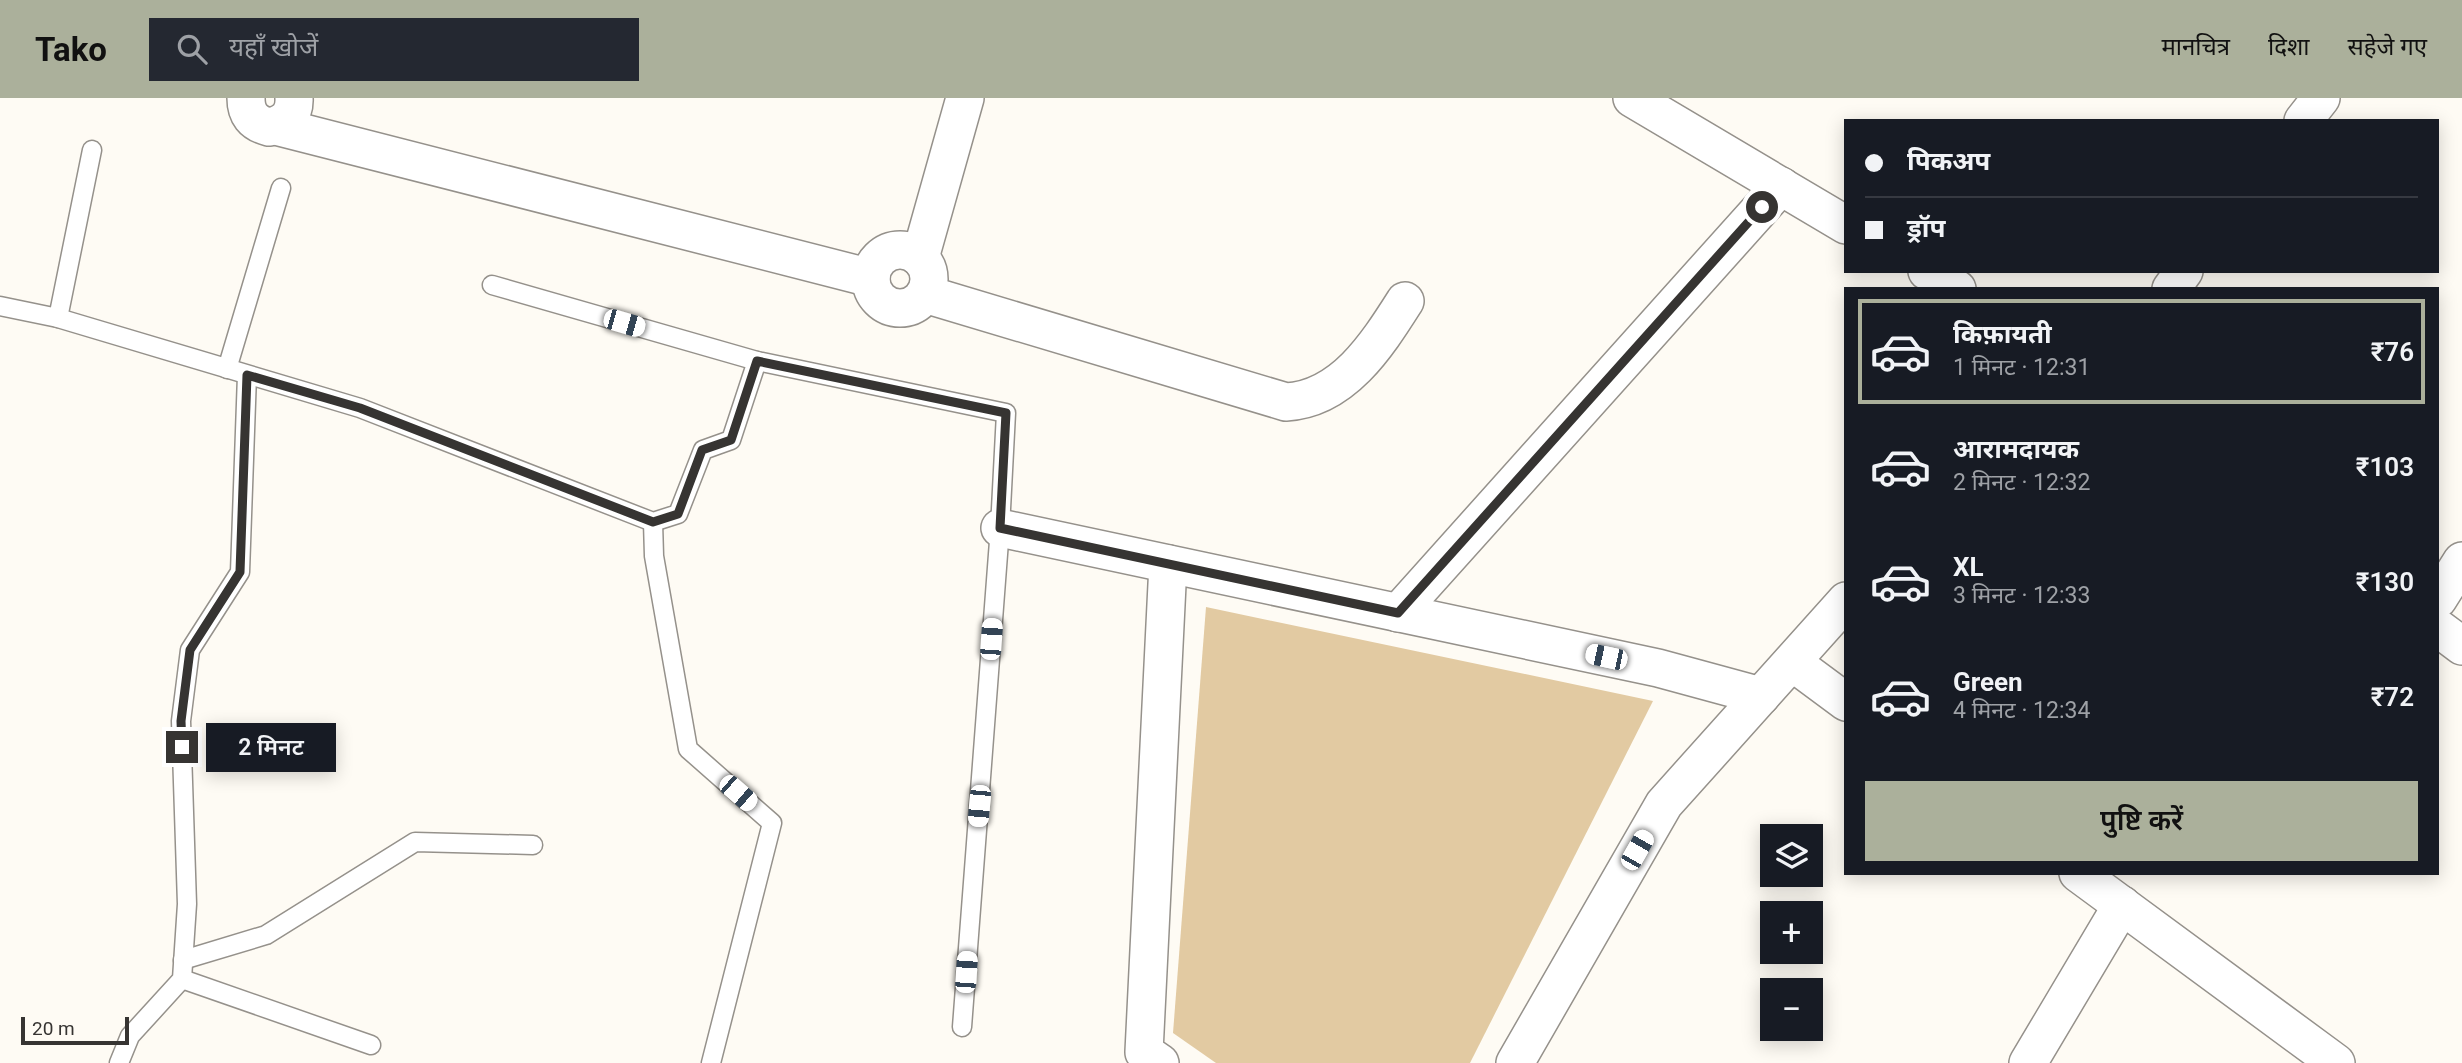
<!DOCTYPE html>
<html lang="hi">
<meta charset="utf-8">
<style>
body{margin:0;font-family:Roboto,"Noto Sans Devanagari",sans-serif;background:#242831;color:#f1f3f6;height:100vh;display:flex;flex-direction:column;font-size:26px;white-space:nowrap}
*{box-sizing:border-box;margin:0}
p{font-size:23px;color:#9ea1a6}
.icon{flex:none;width:38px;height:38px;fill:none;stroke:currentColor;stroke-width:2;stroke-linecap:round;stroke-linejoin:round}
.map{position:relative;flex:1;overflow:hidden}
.sheet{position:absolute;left:1844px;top:189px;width:595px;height:588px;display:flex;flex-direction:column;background:#171b24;border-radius:0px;box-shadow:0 4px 18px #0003}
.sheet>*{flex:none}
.guide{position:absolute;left:1844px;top:21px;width:595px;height:154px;border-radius:0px;box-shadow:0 4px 18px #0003;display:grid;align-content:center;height:154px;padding:0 21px;background:#171b24}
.buttons{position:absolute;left:1760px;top:726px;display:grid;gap:14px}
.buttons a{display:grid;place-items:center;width:63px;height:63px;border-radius:0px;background:#171b24;box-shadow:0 4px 18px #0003;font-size:35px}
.scale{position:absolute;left:21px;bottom:18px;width:108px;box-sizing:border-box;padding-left:7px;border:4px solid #363432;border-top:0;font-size:19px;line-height:24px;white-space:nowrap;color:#363432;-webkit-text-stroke:5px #fefbf4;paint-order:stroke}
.end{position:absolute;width:32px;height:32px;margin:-16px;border:9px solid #363432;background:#fff;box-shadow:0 0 0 4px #fff}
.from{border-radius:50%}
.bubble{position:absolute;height:49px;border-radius:0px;background:#171b24;box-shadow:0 4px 18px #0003;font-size:23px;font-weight:600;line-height:49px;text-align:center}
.car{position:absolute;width:21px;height:42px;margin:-21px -10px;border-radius:9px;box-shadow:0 0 5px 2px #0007;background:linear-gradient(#fff 24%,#345 0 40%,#fff 0 76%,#345 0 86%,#fff 0)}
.guide b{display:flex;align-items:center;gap:24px;height:66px;font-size:26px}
.guide b+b{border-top:2px solid #363941}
.guide i{width:18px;height:18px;background:#f1f3f6}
ul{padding:12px 0 0;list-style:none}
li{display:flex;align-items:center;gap:21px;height:105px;margin:0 14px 10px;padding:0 7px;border:4px solid transparent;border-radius:0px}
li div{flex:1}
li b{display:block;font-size:26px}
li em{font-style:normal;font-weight:600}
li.current{border-color:#abb09b}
li>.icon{width:63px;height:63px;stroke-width:1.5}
.primary-button{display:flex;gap:14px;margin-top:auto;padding:14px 21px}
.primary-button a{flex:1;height:80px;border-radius:0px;background:#abb09b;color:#111;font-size:28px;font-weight:600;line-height:80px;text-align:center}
header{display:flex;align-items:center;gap:42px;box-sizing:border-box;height:98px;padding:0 35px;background:#abb09b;color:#111}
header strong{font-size:33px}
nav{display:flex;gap:38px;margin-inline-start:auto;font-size:24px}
.search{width:490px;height:63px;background:#242831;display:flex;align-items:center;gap:18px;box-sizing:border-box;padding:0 24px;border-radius:0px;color:#9ea1a6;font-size:26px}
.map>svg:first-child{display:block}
.green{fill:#e2caa2}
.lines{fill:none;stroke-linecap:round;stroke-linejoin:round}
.lane-casing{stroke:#95918b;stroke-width:21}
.street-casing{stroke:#95918b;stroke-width:40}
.lane{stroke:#fff;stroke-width:18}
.street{stroke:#fff;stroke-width:37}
.route{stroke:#363432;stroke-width:9}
</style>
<header>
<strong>Tako</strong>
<div class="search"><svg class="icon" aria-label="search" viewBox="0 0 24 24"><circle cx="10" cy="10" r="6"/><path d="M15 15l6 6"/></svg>यहाँ खोजें</div>
<nav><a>मानचित्र</a><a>दिशा</a><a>सहेजे गए</a></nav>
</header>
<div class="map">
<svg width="2462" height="965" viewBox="0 0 2462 965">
<rect width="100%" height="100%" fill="#fefbf4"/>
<polygon class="green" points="1206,509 1653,603 1470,965 1216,965 1173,935"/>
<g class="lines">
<defs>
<g id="lane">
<polyline points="492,187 757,263"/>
<polyline points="0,208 58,220 360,310 653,424 678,416 703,352 731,342 757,263 1006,315 1000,430 962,929"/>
<polyline points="58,220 92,52"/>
<polyline points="227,271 281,90"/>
<polyline points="653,424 654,458 688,651 772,725 711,965"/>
<polyline points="183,862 266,837 415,744 533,747"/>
<polyline points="182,881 371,947"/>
<polyline points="119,965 130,938 182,881 187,806 181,623 190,552 240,474 247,277"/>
</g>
<g id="street">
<path d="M246,0C246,16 253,25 269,29C285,26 295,17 294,0"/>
<polyline points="1632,0 1846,127"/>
<polyline points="2303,23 2321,0"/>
<polyline points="276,28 871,180"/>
<circle cx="900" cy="181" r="29"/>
<polyline points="920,160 965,0"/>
<polyline points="1927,173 1957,191"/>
<polyline points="2171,191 2184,173"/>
<path d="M925,196L1286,304C1343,301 1377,247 1405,203"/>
<polyline points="1000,430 1658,570 1761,598"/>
<polyline points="2438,501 2462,463"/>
<polyline points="1398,515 1781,88"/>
<polyline points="2438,530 2462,548"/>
<polyline points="1792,564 1846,604"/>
<polyline points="2078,775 2336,965"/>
<polyline points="1160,965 1144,954 1168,466"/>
<polyline points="1515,965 1664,706 1846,503"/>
<polyline points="2028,965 2122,807"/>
</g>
</defs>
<use href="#lane" class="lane-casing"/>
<use href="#street" class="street-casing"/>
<use href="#lane" class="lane"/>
<use href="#street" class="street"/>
</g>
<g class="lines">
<polyline class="route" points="182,649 181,623 190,552 240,474 247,277 360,310 653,424 678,416 702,352 731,342 757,263 1006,315 1000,430 1398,515 1762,109"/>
</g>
</svg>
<div class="buttons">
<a><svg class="icon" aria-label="layers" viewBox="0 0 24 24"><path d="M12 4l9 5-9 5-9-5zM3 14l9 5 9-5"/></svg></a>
<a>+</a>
<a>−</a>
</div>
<div class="scale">20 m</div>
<i class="end from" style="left:1762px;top:109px"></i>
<i class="end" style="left:182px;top:649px"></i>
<div class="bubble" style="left:206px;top:625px;width:130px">2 मिनट</div>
<i class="car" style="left:624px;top:225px;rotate:106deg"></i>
<i class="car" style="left:991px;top:541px;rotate:4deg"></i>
<i class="car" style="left:1606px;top:559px;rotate:282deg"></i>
<i class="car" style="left:738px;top:695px;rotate:131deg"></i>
<i class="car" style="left:979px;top:708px;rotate:185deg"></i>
<i class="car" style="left:1637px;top:752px;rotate:30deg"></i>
<i class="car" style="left:966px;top:874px;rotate:4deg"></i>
<div class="guide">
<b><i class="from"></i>पिकअप</b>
<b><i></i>ड्रॉप</b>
</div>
<section class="sheet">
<ul>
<li class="current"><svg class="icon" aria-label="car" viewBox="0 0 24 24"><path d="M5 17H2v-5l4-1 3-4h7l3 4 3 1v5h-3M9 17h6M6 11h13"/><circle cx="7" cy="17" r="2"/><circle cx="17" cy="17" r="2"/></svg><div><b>किफ़ायती</b><p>1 मिनट · 12:31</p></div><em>₹76</em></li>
<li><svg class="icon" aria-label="car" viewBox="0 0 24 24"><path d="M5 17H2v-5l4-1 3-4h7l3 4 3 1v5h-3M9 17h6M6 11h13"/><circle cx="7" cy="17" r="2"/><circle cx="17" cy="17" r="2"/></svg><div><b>आरामदायक</b><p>2 मिनट · 12:32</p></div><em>₹103</em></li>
<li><svg class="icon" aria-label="car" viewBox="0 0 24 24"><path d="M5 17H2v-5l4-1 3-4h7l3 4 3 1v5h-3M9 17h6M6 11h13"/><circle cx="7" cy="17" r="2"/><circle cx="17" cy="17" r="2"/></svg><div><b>XL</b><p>3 मिनट · 12:33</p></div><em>₹130</em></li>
<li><svg class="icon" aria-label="car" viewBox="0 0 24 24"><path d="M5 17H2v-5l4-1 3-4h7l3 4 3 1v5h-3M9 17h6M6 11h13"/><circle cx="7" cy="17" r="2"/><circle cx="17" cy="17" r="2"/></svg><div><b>Green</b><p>4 मिनट · 12:34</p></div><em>₹72</em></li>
</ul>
<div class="primary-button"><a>पुष्टि करें</a></div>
</section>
</div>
